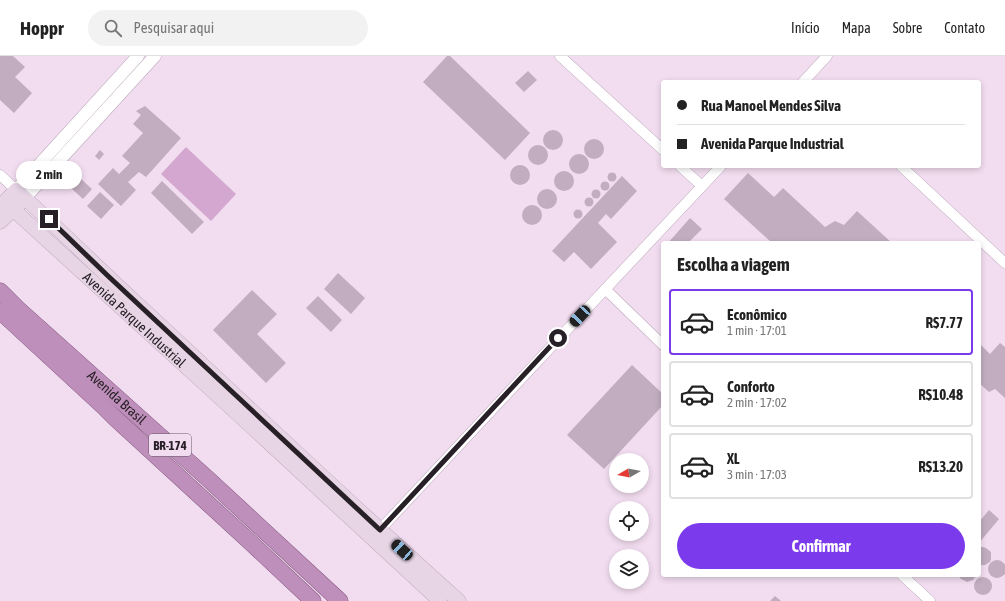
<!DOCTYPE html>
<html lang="pt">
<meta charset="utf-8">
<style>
body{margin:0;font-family:"Asap Condensed",sans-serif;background:#f2f2f2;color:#222;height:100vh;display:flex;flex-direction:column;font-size:15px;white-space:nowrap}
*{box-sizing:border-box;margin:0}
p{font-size:13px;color:#767676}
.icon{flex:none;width:22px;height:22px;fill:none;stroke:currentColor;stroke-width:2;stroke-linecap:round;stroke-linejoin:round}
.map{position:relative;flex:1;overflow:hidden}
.side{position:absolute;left:661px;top:185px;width:320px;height:336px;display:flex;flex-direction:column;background:#fff;border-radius:4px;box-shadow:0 2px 6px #0003}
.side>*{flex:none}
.banner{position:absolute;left:661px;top:24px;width:320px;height:88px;border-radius:4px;box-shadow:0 2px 6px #0003;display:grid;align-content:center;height:88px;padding:0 16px;background:#fff}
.needle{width:26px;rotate:261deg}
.tools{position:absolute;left:609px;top:397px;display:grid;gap:8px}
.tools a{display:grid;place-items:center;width:40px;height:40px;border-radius:50%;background:#fff;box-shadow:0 2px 6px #0003;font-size:20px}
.end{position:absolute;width:18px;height:18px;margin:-9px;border:5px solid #282027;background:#fff;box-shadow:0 0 0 2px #fff}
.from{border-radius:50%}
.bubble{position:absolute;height:28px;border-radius:14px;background:#fff;box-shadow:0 2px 6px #0003;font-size:13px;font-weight:700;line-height:28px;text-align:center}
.car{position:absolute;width:12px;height:24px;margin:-12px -6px;border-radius:5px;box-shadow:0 0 3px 1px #0007;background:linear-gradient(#222 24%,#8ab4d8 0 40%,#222 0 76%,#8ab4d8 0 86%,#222 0)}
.banner b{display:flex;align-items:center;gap:14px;height:38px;font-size:15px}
.banner b+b{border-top:1px solid #e0e0e0}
.banner i{width:10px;height:10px;background:#222}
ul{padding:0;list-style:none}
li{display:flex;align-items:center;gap:12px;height:66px;margin:0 8px 6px;padding:0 8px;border:2px solid #e0e0e0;border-radius:4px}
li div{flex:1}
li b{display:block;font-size:15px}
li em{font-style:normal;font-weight:700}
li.selected{border-color:#7c3aed}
li>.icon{width:36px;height:36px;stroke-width:1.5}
h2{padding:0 16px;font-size:18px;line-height:48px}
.action{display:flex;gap:8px;margin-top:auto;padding:8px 16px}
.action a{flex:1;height:46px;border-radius:24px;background:#7c3aed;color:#fff;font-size:16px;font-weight:700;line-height:46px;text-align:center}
header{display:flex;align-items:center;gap:24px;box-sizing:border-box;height:56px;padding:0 20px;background:#fff;border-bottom:1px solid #e0e0e0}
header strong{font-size:19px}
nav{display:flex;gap:22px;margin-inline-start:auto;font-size:14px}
.search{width:280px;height:36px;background:#f2f2f2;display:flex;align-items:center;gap:10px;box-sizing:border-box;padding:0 14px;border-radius:22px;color:#767676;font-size:15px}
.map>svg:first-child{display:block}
.grass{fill:#d3a7cf}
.building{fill:#c1adbf}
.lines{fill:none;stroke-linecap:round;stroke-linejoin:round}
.minor-casing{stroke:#bda9bb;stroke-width:11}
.tertiary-casing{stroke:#bda9bb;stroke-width:13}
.secondary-casing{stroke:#bda9bb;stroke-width:15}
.trunk-casing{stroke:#80567d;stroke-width:17}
.minor{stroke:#fff;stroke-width:10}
.tertiary{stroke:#fff;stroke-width:12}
.secondary{stroke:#e7d5e6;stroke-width:14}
.trunk{stroke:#bf8fbc;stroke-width:16}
.route{stroke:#282027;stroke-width:5}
.labels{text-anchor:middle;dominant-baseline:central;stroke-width:3;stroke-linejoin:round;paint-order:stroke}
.shield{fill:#f2ddf0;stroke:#655963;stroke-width:1}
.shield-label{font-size:13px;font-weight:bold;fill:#282027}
.street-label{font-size:14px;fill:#282027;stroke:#f2ddf0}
</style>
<header>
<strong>Hoppr</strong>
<div class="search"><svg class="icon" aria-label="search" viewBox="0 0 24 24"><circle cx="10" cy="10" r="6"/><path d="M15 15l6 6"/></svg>Pesquisar aqui</div>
<nav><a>Início</a><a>Mapa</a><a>Sobre</a><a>Contato</a></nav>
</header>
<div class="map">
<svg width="1005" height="545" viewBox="0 0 1005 545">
<rect width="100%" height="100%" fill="#f2ddf0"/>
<polygon class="grass" points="186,91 236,138 211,165 161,118"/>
<g class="building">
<polygon points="0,0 13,0 25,11 15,21 32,37 14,57 0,44"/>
<polygon points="447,0 450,0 530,77 505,104 423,26"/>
<polygon points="528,15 537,24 524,36 515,27"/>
<polygon points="145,50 181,82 146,121 139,116 128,126 136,134 121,150 98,128 113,112 119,118 130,107 122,100 143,77 133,68 141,59 136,55"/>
<circle cx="553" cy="84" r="10"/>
<circle cx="594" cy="93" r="10"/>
<circle cx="538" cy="99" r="10"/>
<polygon points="100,94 104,98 99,104 95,100"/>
<circle cx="579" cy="108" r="10"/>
<circle cx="520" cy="119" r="10"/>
<circle cx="564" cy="125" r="10"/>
<circle cx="612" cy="121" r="4.5"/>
<polygon points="748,117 774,141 783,132 825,171 835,165 844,169 857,155 892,187 772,187 724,143"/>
<polygon points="622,120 637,135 611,163 606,158 598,167 617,186 591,213 574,196 564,206 552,195"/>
<polygon points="81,123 92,133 83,143 72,133"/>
<polygon points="162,125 204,166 192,178 151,137"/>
<circle cx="605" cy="130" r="4.5"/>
<circle cx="547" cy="143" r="10"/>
<circle cx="596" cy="138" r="4.5"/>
<polygon points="100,136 114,149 101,163 87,150"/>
<circle cx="589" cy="146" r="4.5"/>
<circle cx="532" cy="159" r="10"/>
<circle cx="578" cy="158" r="4.5"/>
<polygon points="690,162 702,173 688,187 668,187"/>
<polygon points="338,217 365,242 351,258 324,233"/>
<polygon points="252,234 277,258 257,278 286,307 266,327 213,274"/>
<polygon points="318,240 342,264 331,276 306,252"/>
<polygon points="979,287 990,298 1000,287 1005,291 1005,342 995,333 989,336 979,327 980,315"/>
<polygon points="632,309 663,338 663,349 604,413 567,379"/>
<polygon points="989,454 999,463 979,487 979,466"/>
<polygon points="979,491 983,491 986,492 991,496 991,503 990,506 985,509 979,509"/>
<circle cx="997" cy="513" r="9"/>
<polygon points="958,519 976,519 973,524 967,526 961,523"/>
<circle cx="983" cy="530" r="9"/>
<polygon points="775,540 781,545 770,545"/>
</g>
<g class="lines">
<defs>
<g id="minor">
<polyline points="560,0 663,94"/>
<polyline points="803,26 827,0"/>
<polyline points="680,110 702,130"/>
<polyline points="901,110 1005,207"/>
<polyline points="0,119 16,134"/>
<polyline points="605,233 663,289"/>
<polyline points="376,478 580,260 721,110"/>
<polyline points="902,519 930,545"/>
</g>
<g id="tertiary">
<polyline points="16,134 138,0"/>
<polyline points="25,142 155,0"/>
</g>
<g id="secondary">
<path id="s1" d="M5,146L228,349L440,545"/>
<path d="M0,151L16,134C55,169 92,206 131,242C240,343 348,446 459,545"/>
<polyline points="0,166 20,147"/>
</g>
<g id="trunk">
<path id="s2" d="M0,235L17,252L207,422L340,545"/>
<polyline points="0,255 104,351 116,363 249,485 313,545"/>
</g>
</defs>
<use href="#minor" class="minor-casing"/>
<use href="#tertiary" class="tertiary-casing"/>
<use href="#secondary" class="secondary-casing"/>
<use href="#trunk" class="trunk-casing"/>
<use href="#minor" class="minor"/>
<use href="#tertiary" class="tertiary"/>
<use href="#secondary" class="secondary"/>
<use href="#trunk" class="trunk"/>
</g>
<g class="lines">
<polyline class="route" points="49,163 107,219 380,474 558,282"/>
</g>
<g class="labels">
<rect class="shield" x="149" y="378" width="42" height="22" rx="3"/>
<g class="shield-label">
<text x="170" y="389">BR-174</text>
</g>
<g class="street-label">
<text stroke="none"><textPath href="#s1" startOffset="175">Avenida Parque Industrial</textPath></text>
<text stroke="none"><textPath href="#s2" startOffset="158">Avenida Brasil</textPath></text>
</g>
</g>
</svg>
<div class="tools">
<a><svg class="needle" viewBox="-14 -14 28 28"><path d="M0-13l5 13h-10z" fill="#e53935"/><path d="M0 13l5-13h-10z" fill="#767676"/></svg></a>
<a><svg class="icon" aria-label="locate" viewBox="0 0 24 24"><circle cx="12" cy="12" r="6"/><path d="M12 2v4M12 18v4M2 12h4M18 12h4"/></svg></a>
<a><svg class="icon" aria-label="layers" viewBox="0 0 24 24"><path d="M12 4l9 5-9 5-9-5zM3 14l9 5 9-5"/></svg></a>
</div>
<i class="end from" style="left:558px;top:282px"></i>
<i class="end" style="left:49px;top:163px"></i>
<div class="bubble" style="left:16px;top:105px;width:66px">2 min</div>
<i class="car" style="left:580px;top:260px;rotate:223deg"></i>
<i class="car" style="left:402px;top:494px;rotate:312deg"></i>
<div class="banner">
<b><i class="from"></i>Rua Manoel Mendes Silva</b>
<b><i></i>Avenida Parque Industrial</b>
</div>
<section class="side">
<h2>Escolha a viagem</h2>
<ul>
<li class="selected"><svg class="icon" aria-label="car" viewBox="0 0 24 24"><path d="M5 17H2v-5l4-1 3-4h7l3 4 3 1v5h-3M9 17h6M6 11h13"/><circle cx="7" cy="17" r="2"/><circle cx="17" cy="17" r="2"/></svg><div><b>Econômico</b><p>1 min · 17:01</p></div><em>R$7.77</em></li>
<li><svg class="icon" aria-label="car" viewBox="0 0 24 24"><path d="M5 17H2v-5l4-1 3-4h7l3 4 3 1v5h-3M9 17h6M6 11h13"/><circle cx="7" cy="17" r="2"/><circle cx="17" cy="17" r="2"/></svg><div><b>Conforto</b><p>2 min · 17:02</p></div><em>R$10.48</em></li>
<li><svg class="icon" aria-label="car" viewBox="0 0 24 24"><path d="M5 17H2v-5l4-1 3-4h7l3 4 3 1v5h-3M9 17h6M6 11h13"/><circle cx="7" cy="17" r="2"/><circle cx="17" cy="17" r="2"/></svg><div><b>XL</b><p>3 min · 17:03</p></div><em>R$13.20</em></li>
</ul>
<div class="action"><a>Confirmar</a></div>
</section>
</div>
